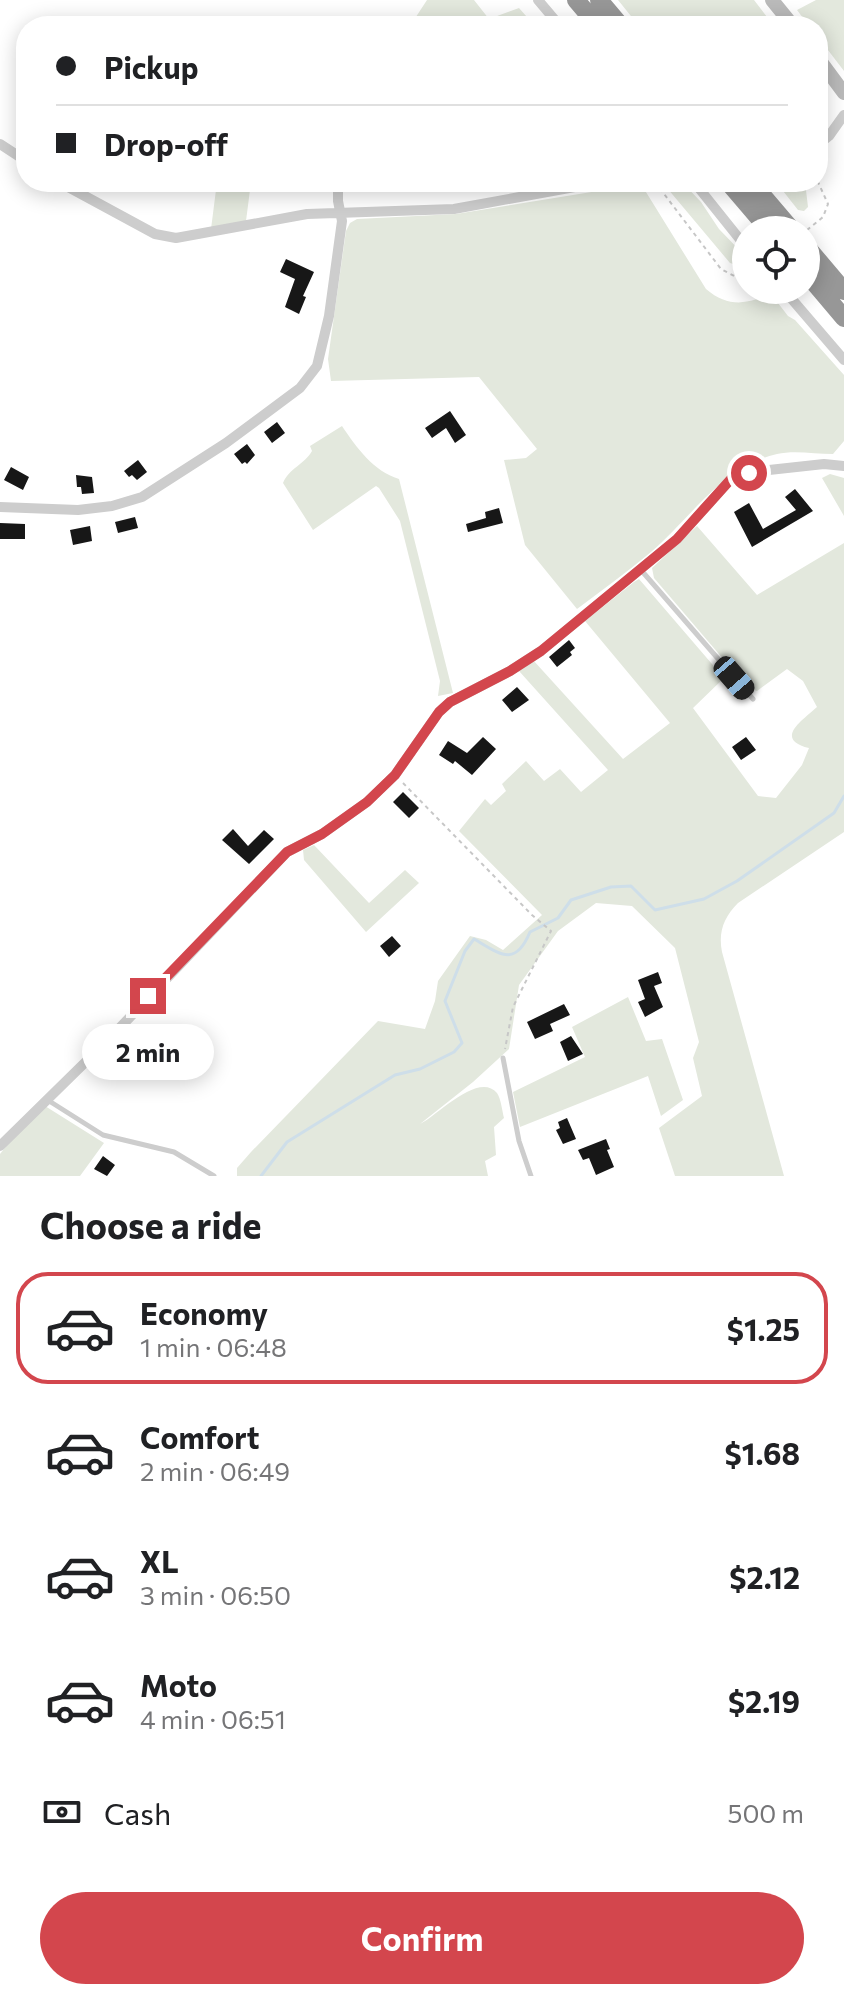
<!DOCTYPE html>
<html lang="en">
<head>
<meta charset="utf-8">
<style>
	:root { --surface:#fff; --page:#f2f2f2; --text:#202124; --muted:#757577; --line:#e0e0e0; --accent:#d3464d }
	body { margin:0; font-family:Commissioner,sans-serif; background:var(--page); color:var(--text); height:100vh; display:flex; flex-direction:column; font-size:30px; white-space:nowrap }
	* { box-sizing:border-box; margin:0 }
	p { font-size:26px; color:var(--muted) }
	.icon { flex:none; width:44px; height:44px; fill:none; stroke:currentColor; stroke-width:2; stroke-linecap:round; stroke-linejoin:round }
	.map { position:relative; height:1176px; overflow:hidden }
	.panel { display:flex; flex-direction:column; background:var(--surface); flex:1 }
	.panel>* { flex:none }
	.top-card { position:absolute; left:16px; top:16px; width:812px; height:176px; border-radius:32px; box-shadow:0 4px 20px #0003; display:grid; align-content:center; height:176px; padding:0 40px; background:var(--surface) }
	.fabs { position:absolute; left:732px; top:216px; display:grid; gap:16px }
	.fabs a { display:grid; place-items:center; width:88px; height:88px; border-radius:50%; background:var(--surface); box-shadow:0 4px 20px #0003; font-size:40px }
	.end { position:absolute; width:36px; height:36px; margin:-18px; border:10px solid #d3464d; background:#fff; box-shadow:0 0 0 4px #fff }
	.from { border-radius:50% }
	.bubble { position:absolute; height:56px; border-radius:28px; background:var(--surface); box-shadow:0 4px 20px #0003; font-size:26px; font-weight:700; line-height:56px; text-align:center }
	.car { position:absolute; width:24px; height:48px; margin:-24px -12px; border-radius:10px; box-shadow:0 0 6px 2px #0007; background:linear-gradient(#222 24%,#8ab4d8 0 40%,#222 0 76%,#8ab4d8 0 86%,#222 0) }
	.top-card b { display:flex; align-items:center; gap:28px; height:76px; font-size:30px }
	.top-card b+b { border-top:2px solid var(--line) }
	.top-card i { width:20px; height:20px; background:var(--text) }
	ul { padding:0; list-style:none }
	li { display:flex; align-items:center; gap:24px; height:112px; margin:0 16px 12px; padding:0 24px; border:4px solid transparent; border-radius:32px }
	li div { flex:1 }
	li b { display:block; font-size:30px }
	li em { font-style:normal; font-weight:700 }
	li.on { border-color:var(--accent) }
	li>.icon { width:72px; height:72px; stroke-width:1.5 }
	h2 { padding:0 40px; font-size:36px; line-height:96px }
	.pay { display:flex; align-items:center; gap:20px; height:88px; padding:0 40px; font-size:30px }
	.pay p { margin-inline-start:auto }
	.cta { display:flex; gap:16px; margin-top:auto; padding:16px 40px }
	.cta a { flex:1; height:92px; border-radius:48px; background:var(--accent); color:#fff; font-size:32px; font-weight:700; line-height:92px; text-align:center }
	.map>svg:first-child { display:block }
</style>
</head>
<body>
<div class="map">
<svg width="844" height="1176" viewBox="0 0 844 1176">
	<rect width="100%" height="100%" fill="#fff"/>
	<!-- green -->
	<path fill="#e3e8dd" d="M 427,0 L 474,0 L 489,19 L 519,8 L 535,26 L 410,26 Z
		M 618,0 L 754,0 L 774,26 L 639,26 Z
		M 816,0 L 844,0 L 844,71 L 818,37 L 818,26 L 809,26 L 797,10 Z
		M 217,182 L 251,182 L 246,221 L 211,229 Z
		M 662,182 L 682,182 L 701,202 L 719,229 L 746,257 L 746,268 L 730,263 Z
		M 776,182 L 805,182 L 808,207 L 804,211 L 798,210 Z
		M 641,184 L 706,289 C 728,308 748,304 771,294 L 788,316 L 795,320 L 844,375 L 844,441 L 833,454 C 815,454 794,450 777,454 C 722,466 691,518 651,552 C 627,572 602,590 577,609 L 525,545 L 504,460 L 526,458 L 537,449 L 479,377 L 331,381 L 328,359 L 346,231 L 350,223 L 357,219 L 456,214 Z
		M 342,426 C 357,448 373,471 399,479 L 453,693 L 438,696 L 440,681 L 400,521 L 379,488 L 376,486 L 313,530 L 283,483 C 289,468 304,465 312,451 L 310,446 Z
		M 830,474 L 844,478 L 844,516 L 822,478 Z
		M 697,526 L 757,595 L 844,543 L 844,832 L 738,903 C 724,917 718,932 722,952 L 784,1176 L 675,1176 L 659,1128 L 702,1096 L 693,1058 L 699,1042 L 675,948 L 632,906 L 596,903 L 558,931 L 519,985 L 509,1049 L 473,1082 L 420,1124 C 436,1117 478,1071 497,1093 C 501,1099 502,1110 504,1118 L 494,1127 L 496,1155 L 485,1161 L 488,1176 L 237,1176 L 237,1168 L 251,1152 L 378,1021 L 425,1029 L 435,1001 L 438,981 L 470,936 L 486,940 L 503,950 L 542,915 L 459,831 L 485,799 L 491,805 L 506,791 L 502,784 L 526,761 L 544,781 L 560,769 L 581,792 L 608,770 L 519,671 L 533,660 L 623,759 L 670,723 L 585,621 L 634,582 L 639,579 L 724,678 L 693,708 L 758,796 L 776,798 L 802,765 L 809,748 C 773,739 803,720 817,707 L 803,681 L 787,669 L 757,691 L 748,688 L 654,578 L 652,568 Z
		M 314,845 L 369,903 L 405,870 L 419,883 L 366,932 L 304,860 L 303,850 Z
		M 628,997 L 646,1041 L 662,1039 L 683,1100 L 661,1116 L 648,1076 L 520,1127 L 513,1092 L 585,1057 L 572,1027 Z
		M 45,1106 L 104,1143 L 80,1176 L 0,1176 L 0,1154 L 20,1129 Z"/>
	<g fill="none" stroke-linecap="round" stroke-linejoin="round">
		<!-- stream -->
		<path stroke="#cedee9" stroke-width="3" d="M 261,1176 L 287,1142 L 395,1075 L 420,1069 L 454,1052 L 462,1043 L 445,1001 L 465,951 L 474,939 C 500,954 515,968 530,932 L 558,918 L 571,900 L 611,887 L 631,886 L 655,910 L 704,899 L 737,881 L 834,813 L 844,796"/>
	</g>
	<!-- building -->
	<path fill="#171717" d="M 286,259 L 314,272 L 303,296 L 306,297 L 299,314 L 285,307 L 295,279 L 280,272 Z
		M 450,411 L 466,435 L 455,443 L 446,428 L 432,438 L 425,428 Z
		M 277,422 L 285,433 L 272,443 L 264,432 Z
		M 247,444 L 255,455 L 247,464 L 245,462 L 242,464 L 234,454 Z
		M 138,460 L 147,472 L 137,480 L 132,475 L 129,477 L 124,471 Z
		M 11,467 L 29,477 L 23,490 L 4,480 Z
		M 76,475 L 92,477 L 94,493 L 82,494 L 81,487 L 77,487 Z
		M 795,489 L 813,511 L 752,547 L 734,512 L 749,503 L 763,529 L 796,510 L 785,497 Z
		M 499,508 L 503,523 L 468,532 L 466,524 L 486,518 L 485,512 Z
		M 135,517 L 138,528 L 118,533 L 115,522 Z
		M 0,523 L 25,524 L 25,539 L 0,539 Z
		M 90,526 L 92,541 L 73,545 L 70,530 Z
		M 569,640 L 575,648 L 570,652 L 572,655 L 557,667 L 549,657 Z
		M 517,687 L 529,700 L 512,712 L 502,700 Z
		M 483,737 L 496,749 L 472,775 L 455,761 L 453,764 L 439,755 L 448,741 L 467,753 Z
		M 746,737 L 756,750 L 741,760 L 732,747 Z
		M 403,792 L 419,808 L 409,818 L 393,802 Z
		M 233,829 L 248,846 L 264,830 L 274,839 L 249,864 L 222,840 Z
		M 392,936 L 401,946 L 389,957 L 380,946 Z
		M 658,972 L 662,983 L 654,986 L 663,1007 L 645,1017 L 638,1002 L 645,999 L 638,980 Z
		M 564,1004 L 570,1015 L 550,1024 L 553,1031 L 535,1039 L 527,1022 Z
		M 571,1036 L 583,1054 L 568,1061 L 560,1042 Z
		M 567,1118 L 576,1139 L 563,1144 L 556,1130 L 560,1128 L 558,1122 Z
		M 606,1139 L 610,1149 L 607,1150 L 614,1167 L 596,1175 L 589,1158 L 583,1160 L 578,1150 Z
		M 103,1156 L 115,1165 L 107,1176 L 94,1169 Z"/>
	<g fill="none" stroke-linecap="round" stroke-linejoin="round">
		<!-- path -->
		<path stroke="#c7c7c7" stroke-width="2" stroke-dasharray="4 4" stroke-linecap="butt" d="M 655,182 L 721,269 L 736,277 L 746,275
			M 807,230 L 823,217 L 828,204 L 818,182
			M 403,783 L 532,915 L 551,931 L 513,1007 L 505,1049"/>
		<!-- lane -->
		<path stroke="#cdcdcd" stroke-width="5" d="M 641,570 L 753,699
			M 503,1058 L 519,1141 L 531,1176
			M 46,1099 L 103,1135 L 174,1152 L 214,1176"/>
		<!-- street -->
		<path stroke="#cdcdcd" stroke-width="10" d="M 538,0 L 560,26
			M 0,144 L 26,161
			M 818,145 L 829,136 L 844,115
			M 59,182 L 155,234 L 176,238 L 307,214 L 454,209 L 602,182
			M 694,182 L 746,247
			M 784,290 L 844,360
			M 0,507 L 78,510 L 112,506 L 142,497 L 226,443 L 300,388 L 317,366 L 329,316 L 342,221 L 338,201 L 338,182
			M 0,1146 L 112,1036 L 287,852 L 322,834 L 367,802 L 395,775 L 439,712 L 450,702 L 510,671 L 541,651 L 677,539 L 731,479 L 769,470 L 824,464 L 844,466"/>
		<!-- secondary -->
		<path stroke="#bababa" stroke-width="14" d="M 772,0 L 793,26
			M 818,58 L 844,93"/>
		<!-- highway -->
		<path stroke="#979797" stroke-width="18" d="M 576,0 L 598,26
			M 599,0 L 621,26
			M 728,182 L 769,230
			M 751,182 L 792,230
			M 806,246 L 844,291
			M 806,273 L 844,318"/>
	</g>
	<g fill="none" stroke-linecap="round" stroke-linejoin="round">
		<!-- route -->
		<path stroke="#d3464d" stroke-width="10" d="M 148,996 L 287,852 L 322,834 L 367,802 L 395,775 L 439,712 L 450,702 L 510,671 L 541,651 L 677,539 L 731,479 L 749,473"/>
	</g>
</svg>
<div class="fabs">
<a><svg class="icon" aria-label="locate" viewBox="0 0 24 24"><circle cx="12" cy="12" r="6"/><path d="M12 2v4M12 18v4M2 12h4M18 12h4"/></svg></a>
</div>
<i class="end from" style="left:749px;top:473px"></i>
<i class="end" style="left:148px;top:996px"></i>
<div class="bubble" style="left:82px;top:1024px;width:132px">2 min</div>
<i class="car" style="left:734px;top:678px;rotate:139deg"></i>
<div class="top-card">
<b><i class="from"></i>Pickup</b>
<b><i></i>Drop-off</b>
</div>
</div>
<section class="panel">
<h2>Choose a ride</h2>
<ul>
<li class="on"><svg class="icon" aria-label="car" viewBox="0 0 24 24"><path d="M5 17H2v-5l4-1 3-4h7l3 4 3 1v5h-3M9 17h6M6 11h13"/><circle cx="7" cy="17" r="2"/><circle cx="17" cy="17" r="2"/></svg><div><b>Economy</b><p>1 min · 06:48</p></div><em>$1.25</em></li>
<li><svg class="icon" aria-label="car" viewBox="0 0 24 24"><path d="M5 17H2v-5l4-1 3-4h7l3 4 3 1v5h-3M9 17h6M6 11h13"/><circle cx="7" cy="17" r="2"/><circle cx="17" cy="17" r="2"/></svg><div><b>Comfort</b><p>2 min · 06:49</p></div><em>$1.68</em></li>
<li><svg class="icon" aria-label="car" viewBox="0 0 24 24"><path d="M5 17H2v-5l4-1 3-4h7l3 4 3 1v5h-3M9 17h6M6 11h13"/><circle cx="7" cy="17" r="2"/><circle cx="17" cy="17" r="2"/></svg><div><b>XL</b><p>3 min · 06:50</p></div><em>$2.12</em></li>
<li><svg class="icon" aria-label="car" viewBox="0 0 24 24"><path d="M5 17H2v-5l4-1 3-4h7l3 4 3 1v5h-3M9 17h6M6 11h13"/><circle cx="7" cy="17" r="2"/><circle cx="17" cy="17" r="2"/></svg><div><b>Moto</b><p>4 min · 06:51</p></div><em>$2.19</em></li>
</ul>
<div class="pay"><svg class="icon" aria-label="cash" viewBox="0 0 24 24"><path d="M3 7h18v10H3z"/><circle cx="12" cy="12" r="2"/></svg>Cash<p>500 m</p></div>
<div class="cta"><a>Confirm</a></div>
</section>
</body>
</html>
